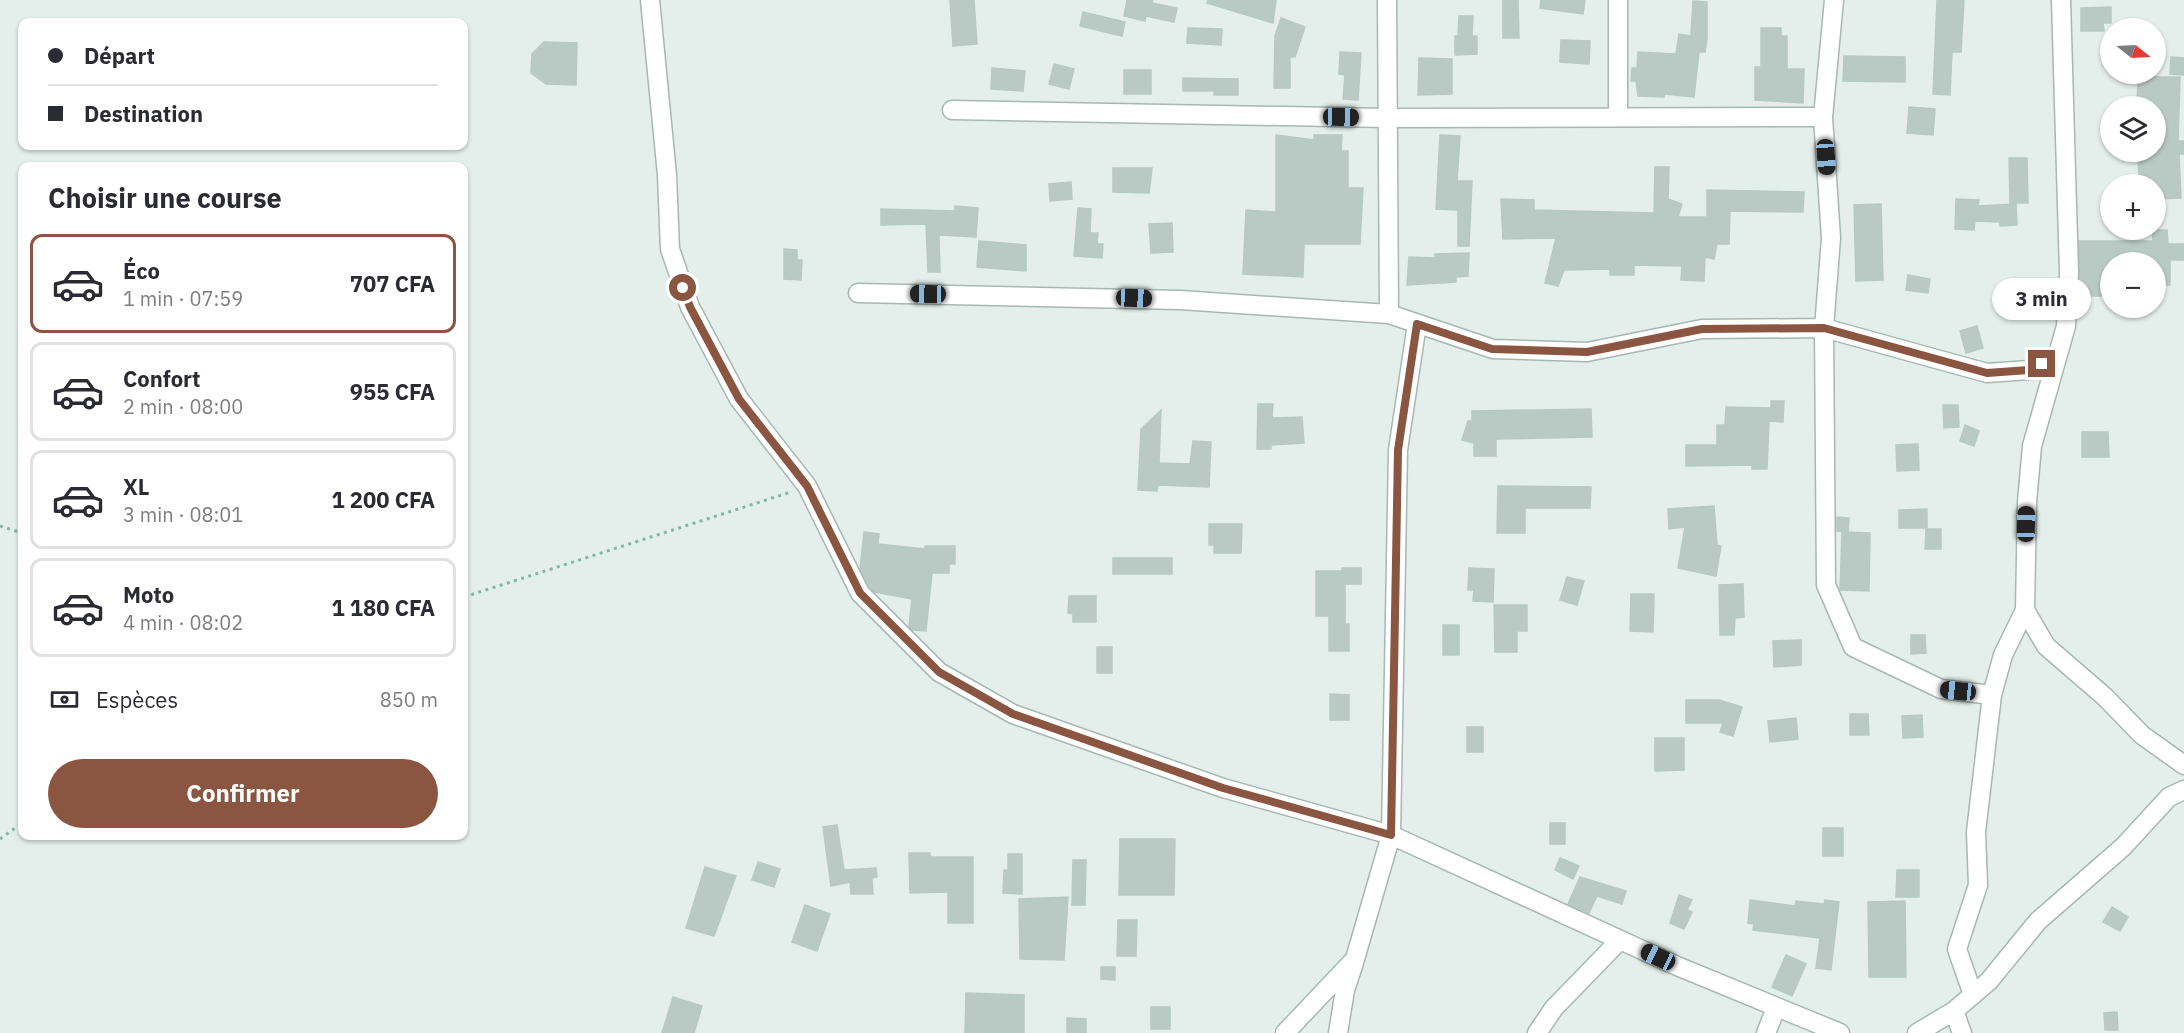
<!DOCTYPE html>
<html lang="fr">
<head>
<meta charset="utf-8">
<style>
	:root { --surface:#fff; --page:#f7f7f7; --text:#2b2b33; --muted:#7c7c81; --line:#e1e1e2; --accent:#8a5641 }
	body { margin:0; font-family:"IBM Plex Sans",sans-serif; background:var(--page); color:var(--text); height:100vh; display:flex; flex-direction:column; font-size:22px; white-space:nowrap }
	* { box-sizing:border-box; margin:0 }
	p { font-size:20px; color:var(--muted) }
	.icon { flex:none; width:33px; height:33px; fill:none; stroke:currentColor; stroke-width:2; stroke-linecap:round; stroke-linejoin:round }
	.map { position:relative; flex:1; overflow:hidden }
	.panel { position:absolute; left:18px; top:162px; width:450px; height:678px; display:flex; flex-direction:column; background:var(--surface); border-radius:12px; box-shadow:0 2px 4px #0004 }
	.panel>* { flex:none }
	.hud { position:absolute; left:18px; top:18px; width:450px; height:132px; border-radius:12px; box-shadow:0 2px 4px #0004; display:grid; align-content:center; height:132px; padding:0 30px; background:var(--surface) }
	.needle { width:39px; rotate:108deg }
	.controls { position:absolute; left:2100px; top:18px; display:grid; gap:12px }
	.controls a { display:grid; place-items:center; width:66px; height:66px; border-radius:50%; background:var(--surface); box-shadow:0 2px 4px #0004; font-size:30px }
	.end { position:absolute; width:27px; height:27px; margin:-14px; border:8px solid #8a5641; background:#fff; box-shadow:0 0 0 3px #fff }
	.from { border-radius:50% }
	.bubble { position:absolute; height:42px; border-radius:21px; background:var(--surface); box-shadow:0 2px 4px #0004; font-size:20px; font-weight:700; line-height:42px; text-align:center }
	.car { position:absolute; width:18px; height:36px; margin:-18px -9px; border-radius:8px; box-shadow:0 0 4px 2px #0007; background:linear-gradient(#222 24%,#8ab4d8 0 40%,#222 0 76%,#8ab4d8 0 86%,#222 0) }
	.hud b { display:flex; align-items:center; gap:21px; height:57px; font-size:22px }
	.hud b+b { border-top:2px solid var(--line) }
	.hud i { width:15px; height:15px; background:var(--text) }
	ul { padding:0; list-style:none }
	li { display:flex; align-items:center; gap:18px; height:99px; margin:0 12px 9px; padding:0 18px; border:3px solid var(--line); border-radius:12px }
	li div { flex:1 }
	li b { display:block; font-size:22px }
	li em { font-style:normal; font-weight:700 }
	li.current { border-color:var(--accent) }
	li>.icon { width:54px; height:54px; stroke-width:1.5 }
	h2 { padding:0 30px; font-size:27px; line-height:72px }
	.pay { display:flex; align-items:center; gap:15px; height:66px; padding:0 30px; font-size:22px }
	.pay p { margin-inline-start:auto }
	.primary-button { display:flex; gap:12px; margin-top:auto; padding:12px 30px }
	.primary-button a { flex:1; height:69px; border-radius:36px; background:var(--accent); color:#fff; font-size:24px; font-weight:700; line-height:69px; text-align:center }
	.map>svg:first-child { display:block }
</style>
</head>
<body>
<div class="map">
<svg width="2184" height="1033" viewBox="0 0 2184 1033">
	<rect width="100%" height="100%" fill="#e4efeb"/>
	<!-- building -->
	<path fill="#b9cac4" stroke="#b6cac3" stroke-width="1.5" d="M 950,0 L 974,0 L 977,44 L 953,46 Z
		M 1127,0 L 1153,0 L 1152,3 L 1177,8 L 1174,22 L 1146,16 L 1145,21 L 1124,16 Z
		M 1208,0 L 1276,0 L 1273,23 L 1207,3 Z
		M 1503,0 L 1518,0 L 1519,38 L 1503,38 Z
		M 1541,0 L 1585,0 L 1583,14 L 1540,8 Z
		M 1937,0 L 1964,0 L 1961,52 L 1952,52 L 1950,95 L 1933,94 Z
		M 1693,1 L 1707,2 L 1707,39 L 1705,52 L 1699,52 L 1694,97 L 1664,94 L 1664,97 L 1638,96 L 1636,81 L 1631,81 L 1632,68 L 1637,68 L 1638,52 L 1676,54 L 1679,34 L 1691,36 Z
		M 2111,7 L 2111,23 L 2103,23 L 2104,31 L 2081,31 L 2081,8 Z
		M 1083,12 L 1125,22 L 1122,36 L 1080,26 Z
		M 1459,16 L 1473,16 L 1472,36 L 1477,36 L 1477,54 L 1455,55 L 1455,36 L 1458,36 Z
		M 1281,18 L 1305,27 L 1295,57 L 1290,57 L 1290,88 L 1274,88 L 1275,36 Z
		M 1188,28 L 1222,29 L 1221,45 L 1187,43 Z
		M 1761,28 L 1781,28 L 1781,36 L 1787,36 L 1787,69 L 1804,69 L 1803,103 L 1755,100 L 1755,67 L 1761,67 Z
		M 1561,40 L 1590,41 L 1589,64 L 1560,62 Z
		M 544,42 L 577,43 L 576,85 L 546,84 L 531,73 L 532,54 Z
		M 1340,52 L 1361,53 L 1358,100 L 1343,99 L 1345,75 L 1339,74 Z
		M 1844,56 L 1905,57 L 1905,82 L 1843,81 Z
		M 2171,57 L 2184,58 L 2184,75 L 2170,74 Z
		M 1419,58 L 1452,59 L 1452,94 L 1418,95 Z
		M 1054,64 L 1074,69 L 1069,89 L 1049,84 Z
		M 992,68 L 1025,71 L 1023,91 L 991,89 Z
		M 1124,70 L 1151,70 L 1151,94 L 1124,94 Z
		M 2138,77 L 2180,77 L 2178,141 L 2184,141 L 2184,154 L 2179,154 L 2181,198 L 2156,199 L 2156,184 L 2139,184 L 2138,152 L 2156,152 L 2156,106 L 2137,106 Z
		M 1183,78 L 1238,79 L 1238,95 L 1214,95 L 1214,91 L 1183,91 Z
		M 1909,107 L 1935,109 L 1933,135 L 1907,133 Z
		M 1276,135 L 1314,140 L 1314,135 L 1342,135 L 1341,151 L 1348,151 L 1348,188 L 1363,188 L 1360,244 L 1304,244 L 1303,277 L 1243,274 L 1246,210 L 1276,212 Z
		M 1440,135 L 1460,136 L 1457,181 L 1472,181 L 1469,246 L 1458,246 L 1458,210 L 1436,209 Z
		M 2009,158 L 2027,158 L 2028,203 L 2010,203 Z
		M 1655,167 L 1669,167 L 1668,199 L 1682,204 L 1678,217 L 1707,217 L 1707,190 L 1804,192 L 1803,212 L 1730,211 L 1729,244 L 1717,244 L 1714,259 L 1705,257 L 1704,281 L 1681,280 L 1682,266 L 1634,265 L 1634,275 L 1610,275 L 1610,269 L 1564,270 L 1558,286 L 1545,283 L 1556,238 L 1503,239 L 1501,199 L 1534,200 L 1534,210 L 1654,213 Z
		M 1113,168 L 1152,168 L 1149,193 L 1113,192 Z
		M 1071,182 L 1072,199 L 1050,201 L 1049,184 Z
		M 1956,199 L 1979,200 L 1978,206 L 2016,204 L 2017,225 L 2000,226 L 2000,222 L 1975,221 L 1974,230 L 1955,229 Z
		M 1881,204 L 1883,280 L 1856,281 L 1854,205 Z
		M 955,206 L 978,208 L 976,237 L 939,235 L 940,272 L 928,272 L 926,224 L 881,225 L 881,209 L 955,211 Z
		M 1078,208 L 1091,209 L 1090,233 L 1098,233 L 1097,244 L 1103,244 L 1102,258 L 1074,256 Z
		M 1172,223 L 1173,252 L 1151,253 L 1149,224 Z
		M 2152,230 L 2167,230 L 2168,244 L 2184,244 L 2184,260 L 2170,260 L 2170,285 L 2156,285 L 2156,262 L 2110,262 L 2110,296 L 2079,296 L 2079,241 L 2153,241 Z
		M 979,241 L 1026,245 L 1026,271 L 977,267 Z
		M 784,249 L 797,250 L 797,260 L 802,260 L 801,280 L 784,279 Z
		M 1469,253 L 1468,276 L 1456,277 L 1456,282 L 1407,285 L 1409,257 L 1435,258 L 1435,254 Z
		M 1908,275 L 1930,279 L 1928,293 L 1906,290 Z
		M 1977,326 L 1983,348 L 1966,353 L 1960,331 Z
		M 1771,401 L 1784,401 L 1783,422 L 1769,421 L 1767,469 L 1752,469 L 1752,465 L 1686,466 L 1686,445 L 1717,445 L 1717,425 L 1725,425 L 1726,407 L 1771,408 Z
		M 1258,404 L 1273,404 L 1272,418 L 1302,417 L 1304,443 L 1271,445 L 1271,449 L 1257,449 Z
		M 1943,405 L 1958,405 L 1959,427 L 1944,428 Z
		M 1591,409 L 1592,437 L 1496,439 L 1496,456 L 1474,456 L 1474,443 L 1462,440 L 1468,421 L 1472,421 L 1472,411 Z
		M 1161,410 L 1159,463 L 1190,464 L 1193,441 L 1211,442 L 1209,487 L 1158,485 L 1157,491 L 1138,490 L 1141,429 Z
		M 1965,425 L 1979,431 L 1974,446 L 1960,441 Z
		M 2082,432 L 2108,432 L 2109,457 L 2082,457 Z
		M 1918,444 L 1919,470 L 1897,471 L 1896,445 Z
		M 1498,486 L 1591,487 L 1590,508 L 1525,508 L 1525,533 L 1497,533 Z
		M 1714,506 L 1717,545 L 1721,546 L 1716,576 L 1678,568 L 1685,527 L 1669,529 L 1668,509 Z
		M 1927,509 L 1927,528 L 1899,528 L 1899,510 Z
		M 1837,517 L 1849,518 L 1848,532 L 1837,531 Z
		M 1209,524 L 1242,524 L 1241,553 L 1214,553 L 1214,545 L 1209,545 Z
		M 1926,529 L 1941,529 L 1941,549 L 1925,549 Z
		M 864,532 L 879,534 L 878,544 L 925,549 L 925,546 L 955,546 L 955,564 L 949,564 L 949,573 L 932,573 L 926,631 L 912,630 L 909,626 L 912,599 L 875,592 L 869,586 L 860,569 Z
		M 1842,532 L 1870,533 L 1869,591 L 1840,590 Z
		M 1113,558 L 1172,558 L 1172,574 L 1113,574 Z
		M 1342,568 L 1361,568 L 1361,584 L 1345,584 L 1345,624 L 1349,624 L 1349,651 L 1329,651 L 1329,616 L 1316,616 L 1316,571 L 1342,571 Z
		M 1469,568 L 1494,569 L 1493,602 L 1473,601 L 1474,590 L 1468,590 Z
		M 1567,577 L 1584,581 L 1577,605 L 1560,600 Z
		M 1743,584 L 1744,617 L 1735,618 L 1734,635 L 1720,635 L 1719,585 Z
		M 1631,594 L 1654,594 L 1653,632 L 1630,631 Z
		M 1069,596 L 1096,596 L 1096,622 L 1073,622 L 1073,614 L 1068,613 Z
		M 1494,605 L 1527,605 L 1527,631 L 1517,631 L 1517,652 L 1495,652 Z
		M 1443,625 L 1459,625 L 1459,655 L 1443,655 Z
		M 1911,635 L 1925,635 L 1926,653 L 1911,654 Z
		M 1801,640 L 1801,665 L 1774,667 L 1773,641 Z
		M 1097,647 L 1112,647 L 1112,673 L 1097,673 Z
		M 1330,694 L 1349,695 L 1349,720 L 1330,720 Z
		M 1686,700 L 1719,700 L 1742,707 L 1733,736 L 1720,732 L 1723,723 L 1686,723 Z
		M 1850,714 L 1868,714 L 1869,735 L 1850,735 Z
		M 1922,715 L 1923,737 L 1903,738 L 1902,716 Z
		M 1796,718 L 1798,739 L 1770,742 L 1768,721 Z
		M 1467,727 L 1483,727 L 1483,752 L 1467,752 Z
		M 1655,738 L 1684,738 L 1684,770 L 1655,771 Z
		M 1550,823 L 1565,823 L 1565,844 L 1550,844 Z
		M 837,825 L 844,870 L 876,868 L 877,877 L 872,878 L 873,894 L 851,894 L 850,882 L 831,886 L 823,827 Z
		M 1823,828 L 1843,828 L 1843,856 L 1823,856 Z
		M 1120,839 L 1175,839 L 1174,895 L 1119,895 Z
		M 909,853 L 930,853 L 930,857 L 973,857 L 973,923 L 948,923 L 948,892 L 910,893 Z
		M 1008,854 L 1022,854 L 1022,894 L 1003,893 L 1004,870 L 1008,870 Z
		M 1560,858 L 1579,866 L 1573,879 L 1555,870 Z
		M 1073,860 L 1086,860 L 1085,905 L 1072,905 Z
		M 758,862 L 780,869 L 774,887 L 752,880 Z
		M 705,867 L 736,876 L 714,936 L 686,928 Z
		M 1897,870 L 1919,870 L 1919,897 L 1896,897 Z
		M 1580,877 L 1626,891 L 1622,904 L 1597,896 L 1589,913 L 1568,904 Z
		M 1679,895 L 1692,900 L 1687,910 L 1692,912 L 1684,929 L 1670,923 Z
		M 1068,897 L 1064,960 L 1020,959 L 1019,899 Z
		M 1750,900 L 1795,906 L 1796,901 L 1824,904 L 1825,900 L 1839,902 L 1831,970 L 1816,968 L 1820,938 L 1753,930 L 1754,924 L 1748,923 Z
		M 1905,901 L 1906,977 L 1869,977 L 1868,902 Z
		M 805,905 L 830,914 L 817,951 L 792,942 Z
		M 2112,907 L 2128,917 L 2120,931 L 2103,922 Z
		M 1118,920 L 1137,920 L 1136,956 L 1117,956 Z
		M 1786,955 L 1806,964 L 1792,996 L 1772,987 Z
		M 1101,967 L 1115,967 L 1115,980 L 1101,979 Z
		M 966,993 L 1024,995 L 1024,1033 L 965,1033 Z
		M 673,997 L 702,1006 L 694,1033 L 662,1033 Z
		M 1151,1007 L 1170,1007 L 1170,1029 L 1151,1029 Z
		M 2117,1012 L 2118,1030 L 2105,1030 L 2104,1013 Z
		M 1067,1018 L 1086,1019 L 1086,1033 L 1067,1033 Z"/>
	<g fill="none" stroke-linecap="round" stroke-linejoin="round">
		<defs>
			<path id="minor" d="M 650,0 L 667,175 L 670,249 L 690,307 L 739,399 L 807,486 L 860,593 L 939,672 L 1013,714 L 1223,788 L 1391,835 L 1677,966 L 1840,1033
				M 1387,0 L 1389,314
				M 1618,0 L 1618,115
				M 1834,0 L 1823,117 L 1831,238 L 1824,328 L 1826,585 L 1853,647 L 1941,689 L 1992,695
				M 952,110 L 1386,118 L 1823,117
				M 858,293 L 1180,300 L 1389,314 L 1493,349 L 1587,352 L 1702,329 L 1824,328 L 1987,373 L 2029,370 L 2056,358
				M 2025,610 L 2046,646 L 2105,697 L 2142,735 L 2184,765
				M 1973,995 L 1957,949 L 1978,885 L 1976,832 L 1992,695 L 2003,655 L 2025,610 L 2027,502 L 2032,446 L 2066,326 L 2069,273 L 2061,0
				M 1954,1011 L 1962,1033
				M 1285,1033 L 1355,959 L 1391,835 L 1398,450 L 1417,324
				M 1338,1033 L 1345,990 L 1354,963
				M 1537,1033 L 1554,1008 L 1620,940
				M 1766,1033 L 1776,1008
				M 1917,1033 L 1954,1011 L 1989,981 L 2038,921 L 2123,847 L 2169,797 L 2184,790"/>
		</defs>
		<!-- minor casing -->
		<use href="#minor" stroke="#a6b8b3" stroke-width="21"/>
		<!-- path -->
		<path stroke="#81b6a9" stroke-width="3" stroke-dasharray="3 4.5" stroke-linecap="butt" d="M 0,526 L 22,533
			M 464,597 L 791,492
			M 0,839 L 22,823"/>
		<!-- minor -->
		<use href="#minor" stroke="#fff" stroke-width="18"/>
	</g>
	<g fill="none" stroke-linecap="round" stroke-linejoin="round">
		<!-- route -->
		<path stroke="#8a5641" stroke-width="8" d="M 683,288 L 690,307 L 739,399 L 807,486 L 860,593 L 939,672 L 1013,714 L 1223,788 L 1391,835 L 1398,450 L 1417,324 L 1492,349 L 1587,352 L 1702,329 L 1824,328 L 1987,373 L 2029,370 L 2042,364"/>
	</g>
</svg>
<div class="controls">
<a><svg class="needle" viewBox="-14 -14 28 28"><path d="M0-13l5 13h-10z" fill="#e53935"/><path d="M0 13l5-13h-10z" fill="#7c7c81"/></svg></a>
<a><svg class="icon" aria-label="layers" viewBox="0 0 24 24"><path d="M12 4l9 5-9 5-9-5zM3 14l9 5 9-5"/></svg></a>
<a>+</a>
<a>−</a>
</div>
<i class="end from" style="left:683px;top:288px"></i>
<i class="end" style="left:2042px;top:364px"></i>
<div class="bubble" style="left:1992px;top:278px;width:99px">3 min</div>
<i class="car" style="left:1341px;top:117px;rotate:91deg"></i>
<i class="car" style="left:1826px;top:157px;rotate:176deg"></i>
<i class="car" style="left:928px;top:294px;rotate:271deg"></i>
<i class="car" style="left:1134px;top:298px;rotate:92deg"></i>
<i class="car" style="left:2026px;top:524px;rotate:1deg"></i>
<i class="car" style="left:1958px;top:691px;rotate:276deg"></i>
<i class="car" style="left:1658px;top:957px;rotate:295deg"></i>
<div class="hud">
<b><i class="from"></i>Départ</b>
<b><i></i>Destination</b>
</div>
<section class="panel">
<h2>Choisir une course</h2>
<ul>
<li class="current"><svg class="icon" aria-label="car" viewBox="0 0 24 24"><path d="M5 17H2v-5l4-1 3-4h7l3 4 3 1v5h-3M9 17h6M6 11h13"/><circle cx="7" cy="17" r="2"/><circle cx="17" cy="17" r="2"/></svg><div><b>Éco</b><p>1 min · 07:59</p></div><em>707 CFA</em></li>
<li><svg class="icon" aria-label="car" viewBox="0 0 24 24"><path d="M5 17H2v-5l4-1 3-4h7l3 4 3 1v5h-3M9 17h6M6 11h13"/><circle cx="7" cy="17" r="2"/><circle cx="17" cy="17" r="2"/></svg><div><b>Confort</b><p>2 min · 08:00</p></div><em>955 CFA</em></li>
<li><svg class="icon" aria-label="car" viewBox="0 0 24 24"><path d="M5 17H2v-5l4-1 3-4h7l3 4 3 1v5h-3M9 17h6M6 11h13"/><circle cx="7" cy="17" r="2"/><circle cx="17" cy="17" r="2"/></svg><div><b>XL</b><p>3 min · 08:01</p></div><em>1 200 CFA</em></li>
<li><svg class="icon" aria-label="car" viewBox="0 0 24 24"><path d="M5 17H2v-5l4-1 3-4h7l3 4 3 1v5h-3M9 17h6M6 11h13"/><circle cx="7" cy="17" r="2"/><circle cx="17" cy="17" r="2"/></svg><div><b>Moto</b><p>4 min · 08:02</p></div><em>1 180 CFA</em></li>
</ul>
<div class="pay"><svg class="icon" aria-label="cash" viewBox="0 0 24 24"><path d="M3 7h18v10H3z"/><circle cx="12" cy="12" r="2"/></svg>Espèces<p>850 m</p></div>
<div class="primary-button"><a>Confirmer</a></div>
</section>
</div>
</body>
</html>
